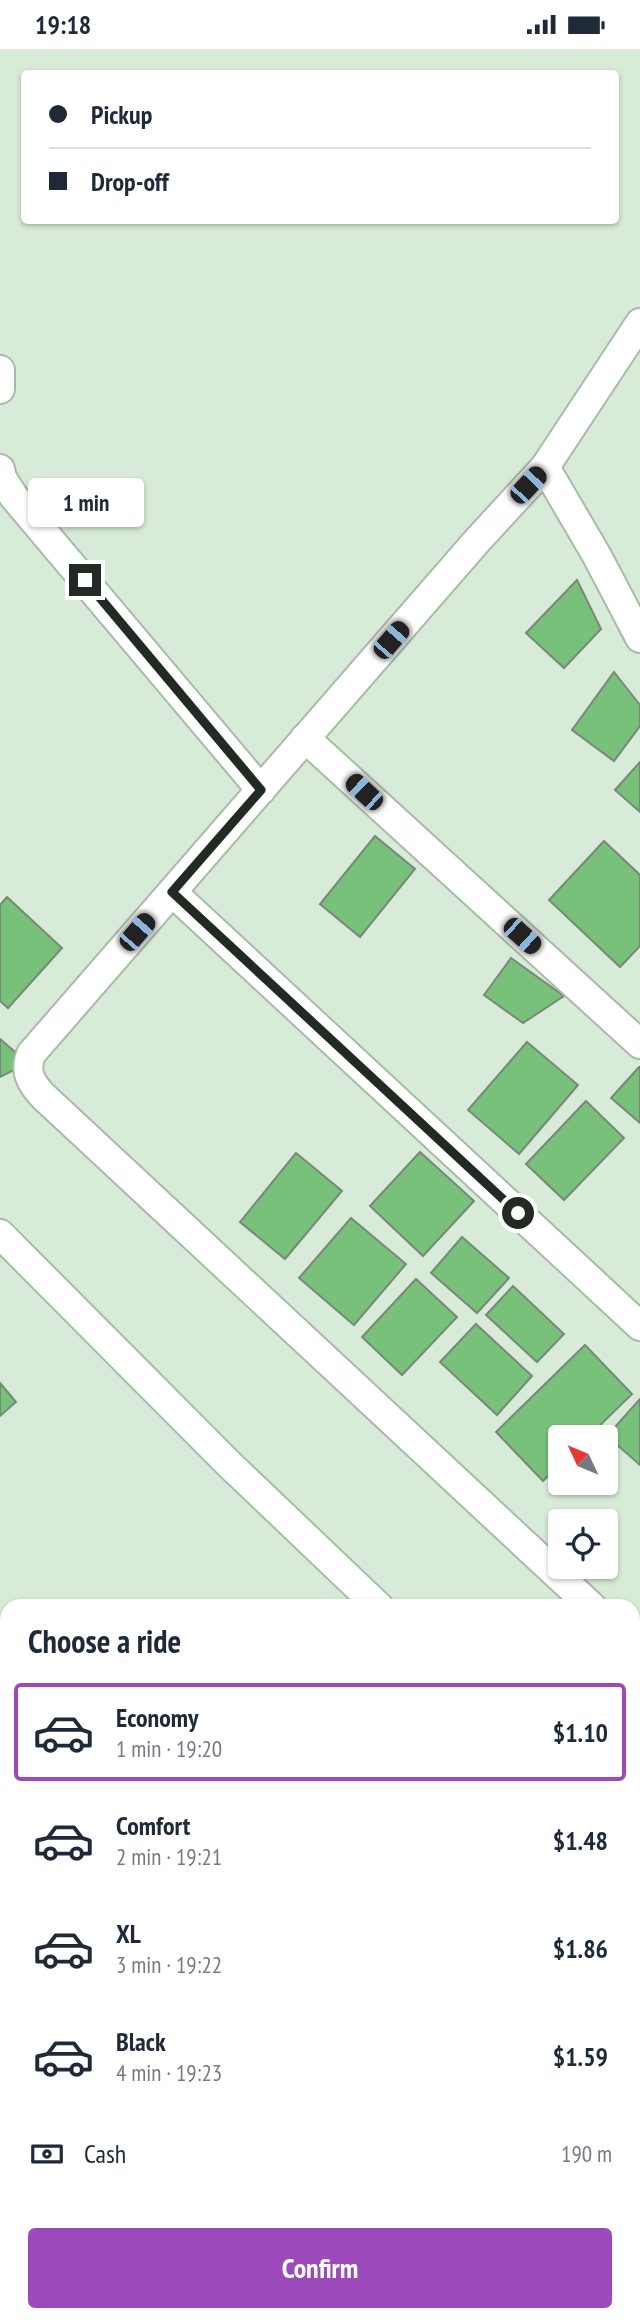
<!DOCTYPE html>
<html lang="en">
<head>
<meta charset="utf-8">
<style>
	:root { --surface:#fff; --page:#f2f2f3; --text:#1f2937; --muted:#747a83; --line:#e0e1e3; --accent:#9c4aba }
	body { margin:0; font-family:"PT Sans Narrow",sans-serif; background:var(--page); color:var(--text); height:100vh; display:flex; flex-direction:column; font-size:26px; white-space:nowrap }
	* { box-sizing:border-box; margin:0 }
	p { font-size:23px; color:var(--muted) }
	.icon { flex:none; width:38px; height:38px; fill:none; stroke:currentColor; stroke-width:2; stroke-linecap:round; stroke-linejoin:round }
	.map { position:relative; flex:1; overflow:hidden }
	.side { position:absolute; left:0px; top:1550px; width:640px; height:723px; display:flex; flex-direction:column; background:var(--surface); border-radius:21px 21px 0 0; box-shadow:0 2px 5px #0004 }
	.side>* { flex:none }
	.top-card { position:absolute; left:21px; top:21px; width:598px; height:154px; border-radius:7px; box-shadow:0 2px 5px #0004; display:grid; align-content:center; height:154px; padding:0 28px; background:var(--surface) }
	.needle { width:46px; rotate:314deg }
	.buttons { position:absolute; left:548px; top:1376px; display:grid; gap:14px }
	.buttons a { display:grid; place-items:center; width:70px; height:70px; border-radius:7px; background:var(--surface); box-shadow:0 2px 5px #0004; font-size:35px }
	.end { position:absolute; width:32px; height:32px; margin:-16px; border:9px solid #232a23; background:#fff; box-shadow:0 0 0 4px #fff }
	.from { border-radius:50% }
	.bubble { position:absolute; height:49px; border-radius:7px; background:var(--surface); box-shadow:0 2px 5px #0004; font-size:23px; font-weight:800; line-height:49px; text-align:center }
	.car { position:absolute; width:21px; height:42px; margin:-21px -10px; border-radius:9px; box-shadow:0 0 5px 2px #0007; background:linear-gradient(#222 24%,#8ab4d8 0 40%,#222 0 76%,#8ab4d8 0 86%,#222 0) }
	.top-card b { display:flex; align-items:center; gap:24px; height:66px; font-size:26px }
	.top-card b+b { border-top:2px solid var(--line) }
	.top-card i { width:18px; height:18px; background:var(--text) }
	ul { padding:0; list-style:none }
	li { display:flex; align-items:center; gap:21px; height:98px; margin:0 14px 10px; padding:0 14px; border:4px solid transparent; border-radius:7px }
	li div { flex:1 }
	li b { display:block; font-size:26px }
	li em { font-style:normal; font-weight:800 }
	li.current { border-color:var(--accent) }
	li>.icon { width:63px; height:63px; stroke-width:1.5 }
	h2 { padding:0 28px; font-size:32px; line-height:84px }
	.pay { display:flex; align-items:center; gap:18px; height:77px; padding:0 28px; font-size:26px }
	.pay p { margin-inline-start:auto }
	.primary-button { display:flex; gap:14px; margin-top:auto; padding:14px 28px }
	.primary-button a { flex:1; height:80px; border-radius:7px; background:var(--accent); color:#fff; font-size:28px; font-weight:800; line-height:80px; text-align:center }
	.status { display:flex; justify-content:space-between; align-items:center; height:49px; padding:0 35px; background:var(--surface); direction:ltr }
	.status svg { height:19px; fill:currentColor }
	.map>svg:first-child { display:block }
</style>
</head>
<body>
<div class="status"><b>19:18</b><svg viewBox="0 0 49 12"><path d="M0 12V9h3v3zM5 12V6h3v6zM10 12V3h3v9zM15 12V0h3v12zM26 1h20v11H26zM47 4h2v5h-2z"/></svg></div>
<div class="map">
<svg width="640" height="2273" viewBox="0 0 640 2273">
	<rect width="100%" height="100%" fill="#d8ebd8"/>
	<!-- building -->
	<path fill="#78c17b" stroke="#788878" stroke-width="2" d="M 577,531 L 601,580 L 564,619 L 526,584 Z
		M 614,623 L 640,656 L 640,677 L 614,712 L 572,681 Z
		M 640,713 L 640,763 L 615,741 Z
		M 375,787 L 415,820 L 360,888 L 320,855 Z
		M 604,792 L 640,826 L 640,897 L 620,918 L 549,851 Z
		M 7,848 L 62,899 L 8,959 L 0,952 L 0,856 Z
		M 511,909 L 564,947 L 523,974 L 484,946 Z
		M 0,990 L 28,1014 L 0,1028 Z
		M 527,993 L 578,1036 L 519,1105 L 468,1061 Z
		M 639,1018 L 640,1018 L 640,1074 L 611,1049 Z
		M 586,1052 L 624,1089 L 564,1151 L 526,1115 Z
		M 420,1103 L 474,1152 L 423,1207 L 370,1157 Z
		M 296,1104 L 342,1142 L 285,1210 L 240,1173 Z
		M 351,1169 L 406,1215 L 354,1276 L 299,1229 Z
		M 462,1188 L 509,1229 L 477,1264 L 431,1224 Z
		M 416,1230 L 457,1268 L 402,1326 L 362,1288 Z
		M 513,1237 L 564,1285 L 537,1313 L 486,1266 Z
		M 476,1275 L 532,1327 L 497,1366 L 440,1313 Z
		M 585,1296 L 632,1345 L 588,1388 L 560,1388 L 560,1415 L 543,1432 L 496,1383 Z
		M 0,1334 L 16,1353 L 0,1367 Z
		M 640,1350 L 640,1416 L 607,1387 Z
		M 0,1738 L 7,1744 L 7,1772 L 0,1780 Z
		M 634,1738 L 640,1744 L 640,1799 L 635,1804 Z
		M 2,2064 L 7,2068 L 7,2152 L 0,2147 Z
		M 470,2266 L 555,2266 L 550,2273 L 472,2273 L 468,2269 Z"/>
	<g fill="none" stroke-linecap="round" stroke-linejoin="round">
		<defs>
			<path id="street" d="M 0,321 L 0,340
				M 545,418 L 597,507 L 640,589
				M 0,420 L 2,429 L 14,448 L 261,741
				M 305,689 L 640,995
				M 172,843 L 640,1277
				M 0,1185 L 229,1415 L 379,1558
				M 592,1558 L 43,1047 C 31,1034 24,1023 31,1005 L 476,493 L 545,418 L 640,274
				M 634,1596 L 640,1602
				M 0,1986 L 7,1992
				M 335,2266 L 346,2273"/>
		</defs>
		<!-- street casing -->
		<use href="#street" stroke="#a8baa8" stroke-width="32"/>
		<!-- path -->
		<path stroke="#9fae9f" stroke-width="4.5" stroke-dasharray="5 3.5" stroke-linecap="butt" d="M 173,2273 L 176,2266"/>
		<!-- street -->
		<use href="#street" stroke="#fff" stroke-width="28"/>
	</g>
	<g fill="none" stroke-linecap="round" stroke-linejoin="round">
		<!-- route -->
		<path stroke="#232a23" stroke-width="9" d="M 85,531 L 261,741 L 172,843 L 518,1164"/>
	</g>
</svg>
<div class="buttons">
<a><svg class="needle" viewBox="-14 -14 28 28"><path d="M0-13l5 13h-10z" fill="#e53935"/><path d="M0 13l5-13h-10z" fill="#747a83"/></svg></a>
<a><svg class="icon" aria-label="locate" viewBox="0 0 24 24"><circle cx="12" cy="12" r="6"/><path d="M12 2v4M12 18v4M2 12h4M18 12h4"/></svg></a>
</div>
<i class="end from" style="left:518px;top:1164px"></i>
<i class="end" style="left:85px;top:531px"></i>
<div class="bubble" style="left:28px;top:429px;width:116px">1 min</div>
<i class="car" style="left:528px;top:436px;rotate:43deg"></i>
<i class="car" style="left:391px;top:591px;rotate:41deg"></i>
<i class="car" style="left:364px;top:743px;rotate:313deg"></i>
<i class="car" style="left:137px;top:883px;rotate:41deg"></i>
<i class="car" style="left:522px;top:887px;rotate:132deg"></i>
<div class="top-card">
<b><i class="from"></i>Pickup</b>
<b><i></i>Drop-off</b>
</div>
<section class="side">
<h2>Choose a ride</h2>
<ul>
<li class="current"><svg class="icon" aria-label="car" viewBox="0 0 24 24"><path d="M5 17H2v-5l4-1 3-4h7l3 4 3 1v5h-3M9 17h6M6 11h13"/><circle cx="7" cy="17" r="2"/><circle cx="17" cy="17" r="2"/></svg><div><b>Economy</b><p>1 min · 19:20</p></div><em>$1.10</em></li>
<li><svg class="icon" aria-label="car" viewBox="0 0 24 24"><path d="M5 17H2v-5l4-1 3-4h7l3 4 3 1v5h-3M9 17h6M6 11h13"/><circle cx="7" cy="17" r="2"/><circle cx="17" cy="17" r="2"/></svg><div><b>Comfort</b><p>2 min · 19:21</p></div><em>$1.48</em></li>
<li><svg class="icon" aria-label="car" viewBox="0 0 24 24"><path d="M5 17H2v-5l4-1 3-4h7l3 4 3 1v5h-3M9 17h6M6 11h13"/><circle cx="7" cy="17" r="2"/><circle cx="17" cy="17" r="2"/></svg><div><b>XL</b><p>3 min · 19:22</p></div><em>$1.86</em></li>
<li><svg class="icon" aria-label="car" viewBox="0 0 24 24"><path d="M5 17H2v-5l4-1 3-4h7l3 4 3 1v5h-3M9 17h6M6 11h13"/><circle cx="7" cy="17" r="2"/><circle cx="17" cy="17" r="2"/></svg><div><b>Black</b><p>4 min · 19:23</p></div><em>$1.59</em></li>
</ul>
<div class="pay"><svg class="icon" aria-label="cash" viewBox="0 0 24 24"><path d="M3 7h18v10H3z"/><circle cx="12" cy="12" r="2"/></svg>Cash<p>190 m</p></div>
<div class="primary-button"><a>Confirm</a></div>
</section>
</div>
</body>
</html>
